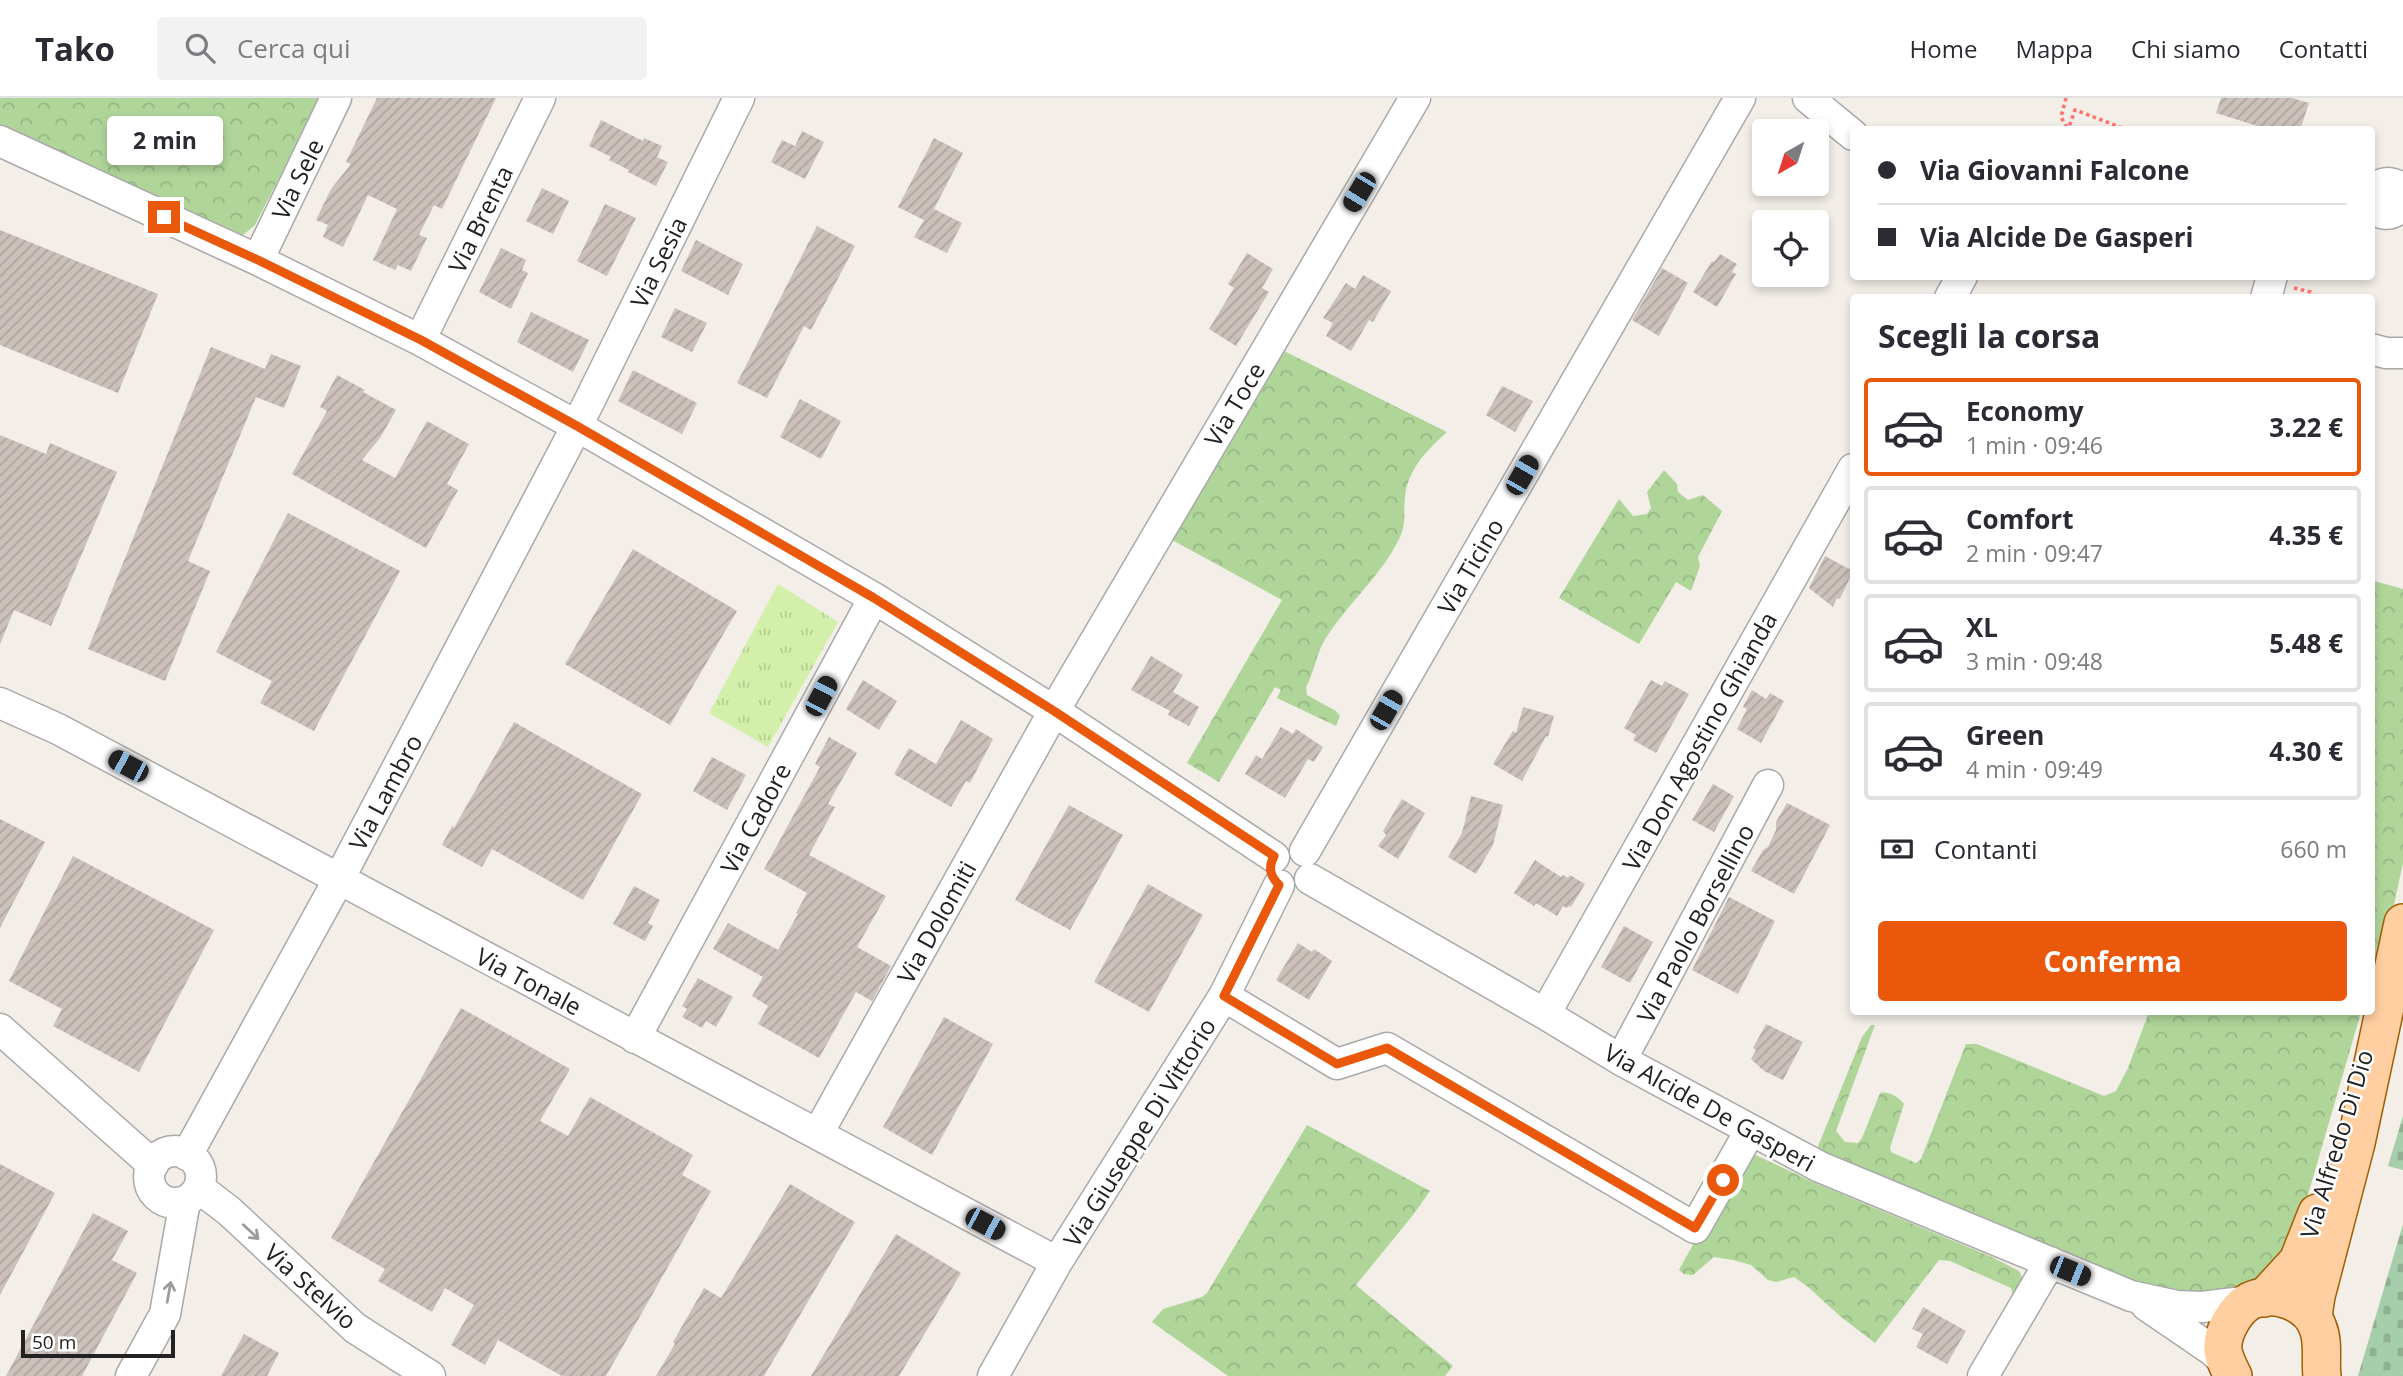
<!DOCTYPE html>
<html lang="it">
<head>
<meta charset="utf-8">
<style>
	:root { --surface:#fff; --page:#f2f2f3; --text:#2b2b33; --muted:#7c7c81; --line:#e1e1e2; --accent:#ea580c }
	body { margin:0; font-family:"Open Sans",sans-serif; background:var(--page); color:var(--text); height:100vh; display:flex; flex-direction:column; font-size:26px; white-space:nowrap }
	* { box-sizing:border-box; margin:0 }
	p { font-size:23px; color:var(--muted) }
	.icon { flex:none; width:38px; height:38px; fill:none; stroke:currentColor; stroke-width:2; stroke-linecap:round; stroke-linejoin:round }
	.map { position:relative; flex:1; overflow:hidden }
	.side { position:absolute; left:1850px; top:196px; width:525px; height:721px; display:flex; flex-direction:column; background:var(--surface); border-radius:7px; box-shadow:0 4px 10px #0003 }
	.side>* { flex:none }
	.banner { position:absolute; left:1850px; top:28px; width:525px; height:154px; border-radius:7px; box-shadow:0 4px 10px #0003; display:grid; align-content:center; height:154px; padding:0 28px; background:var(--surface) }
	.needle { width:46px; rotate:219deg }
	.tools { position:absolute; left:1752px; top:21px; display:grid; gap:14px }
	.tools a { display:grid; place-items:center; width:77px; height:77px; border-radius:7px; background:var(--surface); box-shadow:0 4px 10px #0003; font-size:35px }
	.scale { position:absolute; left:21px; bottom:18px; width:154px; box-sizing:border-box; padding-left:7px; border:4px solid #222; border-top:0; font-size:19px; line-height:24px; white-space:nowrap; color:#222; -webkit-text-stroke:5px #fff; paint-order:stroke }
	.end { position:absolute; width:32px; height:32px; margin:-16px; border:9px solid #ea580c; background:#fff; box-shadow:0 0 0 4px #fff }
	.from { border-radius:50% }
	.bubble { position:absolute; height:49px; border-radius:7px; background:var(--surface); box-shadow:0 4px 10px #0003; font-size:23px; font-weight:700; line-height:49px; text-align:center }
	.car { position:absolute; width:21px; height:42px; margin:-21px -10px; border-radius:9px; box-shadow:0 0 5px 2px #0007; background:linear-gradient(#222 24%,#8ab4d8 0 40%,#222 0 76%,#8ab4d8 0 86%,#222 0) }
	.banner b { display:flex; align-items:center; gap:24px; height:66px; font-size:26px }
	.banner b+b { border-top:2px solid var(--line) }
	.banner i { width:18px; height:18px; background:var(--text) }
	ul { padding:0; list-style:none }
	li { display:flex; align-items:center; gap:21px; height:98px; margin:0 14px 10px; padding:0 14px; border:4px solid var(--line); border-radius:7px }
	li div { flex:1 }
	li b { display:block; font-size:26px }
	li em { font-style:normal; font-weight:700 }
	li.selected { border-color:var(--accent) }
	li>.icon { width:63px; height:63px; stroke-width:1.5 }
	h2 { padding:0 28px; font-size:32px; line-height:84px }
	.pay { display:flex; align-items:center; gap:18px; height:77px; padding:0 28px; font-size:26px }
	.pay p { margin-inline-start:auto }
	.button { display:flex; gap:14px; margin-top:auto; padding:14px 28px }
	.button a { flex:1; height:80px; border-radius:7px; background:var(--accent); color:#fff; font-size:28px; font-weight:700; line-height:80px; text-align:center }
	header { display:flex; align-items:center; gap:42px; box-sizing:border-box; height:98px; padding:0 35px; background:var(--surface); border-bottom:2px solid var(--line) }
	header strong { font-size:33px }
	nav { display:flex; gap:38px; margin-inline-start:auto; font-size:24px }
	.search { width:490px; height:63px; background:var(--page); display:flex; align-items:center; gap:18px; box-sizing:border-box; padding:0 24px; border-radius:7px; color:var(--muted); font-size:26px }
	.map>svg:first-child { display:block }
</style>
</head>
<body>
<header>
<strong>Tako</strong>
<div class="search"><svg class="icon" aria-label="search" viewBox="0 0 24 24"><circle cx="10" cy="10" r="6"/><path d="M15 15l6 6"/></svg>Cerca qui</div>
<nav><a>Home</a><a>Mappa</a><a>Chi siamo</a><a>Contatti</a></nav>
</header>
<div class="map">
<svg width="2403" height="1278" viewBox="0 0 2403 1278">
	<defs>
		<pattern id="grass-tufts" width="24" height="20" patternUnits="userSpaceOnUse" patternTransform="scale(1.75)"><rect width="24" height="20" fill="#d2f0aa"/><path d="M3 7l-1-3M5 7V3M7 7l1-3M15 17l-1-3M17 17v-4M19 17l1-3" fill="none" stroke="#b4ce92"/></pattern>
		<pattern id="forest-crowns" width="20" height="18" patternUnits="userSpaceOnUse" patternTransform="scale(1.75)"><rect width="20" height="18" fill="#afd599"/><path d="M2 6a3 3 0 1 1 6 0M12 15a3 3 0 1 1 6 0" fill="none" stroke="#96b784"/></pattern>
		<pattern id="cemetery-stones" width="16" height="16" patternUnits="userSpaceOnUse" patternTransform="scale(1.75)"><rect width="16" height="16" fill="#a7ceaa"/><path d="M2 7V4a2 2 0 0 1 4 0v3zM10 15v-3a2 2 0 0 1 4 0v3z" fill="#8fb192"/></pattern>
		<pattern id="building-hatch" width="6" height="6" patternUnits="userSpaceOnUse" patternTransform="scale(1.75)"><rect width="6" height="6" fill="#cbc0ba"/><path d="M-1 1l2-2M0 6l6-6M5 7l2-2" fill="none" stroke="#aea5a0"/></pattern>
	</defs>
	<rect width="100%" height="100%" fill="#f3eee8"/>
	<!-- grass -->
	<path fill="url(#grass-tufts)" d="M 778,486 L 838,524 L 768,649 L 709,615 Z"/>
	<!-- forest -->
	<path fill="url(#forest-crowns)" d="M 0,0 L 320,0 L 255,127 L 243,137 L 236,138 L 0,35 Z
		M 1276,249 L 1447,334 C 1427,352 1408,371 1405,399 C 1403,416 1407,425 1399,441 C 1381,478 1348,505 1326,540 C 1316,555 1315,573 1306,589 L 1307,597 L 1336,613 L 1340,618 L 1336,628 L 1277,600 L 1281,592 L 1275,589 L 1219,684 L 1187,665 L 1282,502 L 1163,437 Z
		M 1664,372 L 1677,386 L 1678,394 L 1688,402 L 1703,397 L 1722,413 L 1698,459 L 1700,468 L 1691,493 L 1676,484 L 1639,546 L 1559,500 L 1619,401 L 1633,418 L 1647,416 L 1651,410 L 1647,394 Z
		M 2371,482 L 2403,491 L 2403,765 L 2388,834 L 2383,833 L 2371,875 Z
		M 2149,914 L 2361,914 L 2303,1114 L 2286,1159 L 2257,1186 L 2175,1202 L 1815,1056 L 1862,939 L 1871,927 L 1875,927 L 1836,1033 L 1845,1044 L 1858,1045 L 1862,1040 L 1880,995 C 1889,993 1898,999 1904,1006 L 1890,1050 L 1891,1054 L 1916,1065 L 1921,1061 L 1966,946 L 1977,946 L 2104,998 L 2116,993 L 2128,970 Z
		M 1307,1027 L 1430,1093 L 1413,1117 L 1356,1187 L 1453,1268 L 1445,1278 L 1228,1278 L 1152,1224 L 1163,1211 L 1202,1199 L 1207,1195 Z
		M 1745,1052 L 1815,1085 L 1992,1159 L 2019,1173 L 2024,1183 L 2015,1204 L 2011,1190 L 1950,1163 L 1939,1162 L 1875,1245 L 1841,1219 L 1808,1189 L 1794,1179 L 1776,1184 L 1768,1182 L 1751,1167 L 1733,1162 L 1714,1159 L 1693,1177 L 1684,1176 L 1679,1172 Z"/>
	<!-- cemetery -->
	<path fill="url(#cemetery-stones)" d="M 2403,1018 L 2403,1072 L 2388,1068 Z
		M 2403,1126 L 2403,1278 L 2358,1278 Z"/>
	<!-- building -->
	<path fill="url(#building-hatch)" d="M 377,0 L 496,0 L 442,111 L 434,107 L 419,137 L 427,140 L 411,173 L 398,167 L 395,172 L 373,162 L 397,111 L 368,97 L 343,149 L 323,139 L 328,127 L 316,122 L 331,91 L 351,66 L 346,64 Z
		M 2221,0 L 2292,0 L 2309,5 L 2300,32 L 2270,32 L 2216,15 Z
		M 601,22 L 643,43 L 644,40 L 662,48 L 657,59 L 668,64 L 656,88 L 628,74 L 629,72 L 609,62 L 611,59 L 589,48 Z
		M 802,33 L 824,44 L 805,81 L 771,64 L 782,42 L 795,48 Z
		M 934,40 L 963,55 L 934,111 L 962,125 L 947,155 L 914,139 L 924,122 L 898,109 Z
		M 542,90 L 569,103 L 553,136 L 526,123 Z
		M 605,106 L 636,120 L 607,178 L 577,163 Z
		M 817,128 L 855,148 L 811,232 L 804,228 L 767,300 L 737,285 Z
		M 0,132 L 158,196 L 118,295 L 0,247 Z
		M 696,142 L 743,166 L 728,197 L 681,173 Z
		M 501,150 L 526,162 L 522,172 L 528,175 L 511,211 L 479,194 Z
		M 1247,155 L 1273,171 L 1262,190 L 1269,194 L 1236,248 L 1209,231 L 1234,190 L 1228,186 Z
		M 1720,156 L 1737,166 L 1732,174 L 1736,176 L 1717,209 L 1693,194 L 1712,163 L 1714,164 Z
		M 1662,170 L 1688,185 L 1659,238 L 1632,222 Z
		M 1363,177 L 1391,193 L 1373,224 L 1369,222 L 1351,253 L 1326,238 L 1333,225 L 1323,220 L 1346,185 L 1355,191 Z
		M 675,210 L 707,225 L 692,254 L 661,239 Z
		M 531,214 L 589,242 L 573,274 L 517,244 Z
		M 211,249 L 265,271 L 271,256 L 301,268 L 284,310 L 256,299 L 188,463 L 210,473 L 165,583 L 88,551 Z
		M 633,272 L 697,305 L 682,336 L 618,303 Z
		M 337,277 L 365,292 L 363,294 L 396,312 L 380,340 L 362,362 L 395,380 L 427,323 L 469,346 L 447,386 L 458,392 L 426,450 L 292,376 L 327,313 L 320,309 Z
		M 1502,288 L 1533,303 L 1515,334 L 1486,317 Z
		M 800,301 L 841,323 L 821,361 L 780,339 Z
		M 0,337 L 46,356 L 50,345 L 117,374 L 51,528 L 14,512 L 0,546 Z
		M 288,415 L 400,473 L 314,633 L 260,605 L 272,583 L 216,554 Z
		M 633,451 L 737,513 L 670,627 L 565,566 Z
		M 1825,458 L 1853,473 L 1840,501 L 1837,500 L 1833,509 L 1809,490 Z
		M 1151,558 L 1183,577 L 1173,594 L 1199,609 L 1189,628 L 1168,617 L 1170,613 L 1131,592 Z
		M 863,582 L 897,603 L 879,632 L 846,611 Z
		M 1651,582 L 1662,588 L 1665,583 L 1689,596 L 1656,655 L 1633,642 L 1636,637 L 1624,630 Z
		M 1752,592 L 1766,601 L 1770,595 L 1784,603 L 1761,645 L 1737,631 L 1747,611 L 1743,609 Z
		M 1523,609 L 1554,618 L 1548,639 L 1546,638 L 1522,683 L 1493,666 L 1513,633 L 1516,635 Z
		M 961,622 L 993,641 L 970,685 L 966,683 L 951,709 L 894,676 L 909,650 L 936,666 Z
		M 514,624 L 642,696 L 583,802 L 492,751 L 482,769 L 442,747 L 452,728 L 454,730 Z
		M 1281,629 L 1293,636 L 1296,631 L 1323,649 L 1314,664 L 1308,661 L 1285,700 L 1245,676 L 1256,657 L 1262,661 Z
		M 829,639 L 857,655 L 828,706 L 835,709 L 809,757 L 886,798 L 857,849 L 891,868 L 872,903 L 856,894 L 819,960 L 758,926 L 768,908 L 752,898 L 763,879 L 713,851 L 728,825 L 778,852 L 798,816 L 796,815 L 807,795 L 764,771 L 820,669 L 815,666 Z
		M 712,659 L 746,677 L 727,712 L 693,693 Z
		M 1713,686 L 1734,698 L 1714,734 L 1692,722 Z
		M 1471,698 L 1503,707 L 1493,747 L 1476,776 L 1448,759 L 1462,735 Z
		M 1402,701 L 1425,715 L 1398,761 L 1378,748 L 1386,737 L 1383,733 Z
		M 1787,705 L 1830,727 L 1794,796 L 1751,773 L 1763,752 L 1768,749 L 1776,732 L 1776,724 Z
		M 1069,707 L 1123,737 L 1070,832 L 1015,802 Z
		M 0,721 L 45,744 L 0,830 Z
		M 73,758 L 214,832 L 139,974 L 53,928 L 62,911 L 9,883 Z
		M 1535,762 L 1561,779 L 1563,777 L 1568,780 L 1570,777 L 1585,786 L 1571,809 L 1569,808 L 1567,810 L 1563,808 L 1557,818 L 1536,805 L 1534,808 L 1514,795 Z
		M 1148,786 L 1203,817 L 1149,914 L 1094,884 Z
		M 634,788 L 660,802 L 648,825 L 653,828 L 645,843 L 613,826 Z
		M 1729,799 L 1775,823 L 1738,896 L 1692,872 Z
		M 1624,828 L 1653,844 L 1630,885 L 1601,869 Z
		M 1298,845 L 1312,854 L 1314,851 L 1332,863 L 1309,902 L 1276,882 Z
		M 698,880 L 733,899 L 716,929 L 706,923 L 702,930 L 682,919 L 687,911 L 682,908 Z
		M 461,910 L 570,971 L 540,1023 L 568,1038 L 590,999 L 693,1057 L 682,1077 L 711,1093 L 606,1278 L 562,1278 L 498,1242 L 485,1267 L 451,1247 L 474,1207 L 445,1190 L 432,1214 L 378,1183 L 385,1171 L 331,1140 Z
		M 944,919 L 993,946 L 932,1057 L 883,1029 Z
		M 1766,926 L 1803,944 L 1783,982 L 1764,973 L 1751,961 L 1756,952 L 1753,950 Z
		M 0,1066 L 55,1095 L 0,1197 Z
		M 790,1086 L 855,1124 L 764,1278 L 656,1278 L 675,1246 L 673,1244 L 704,1190 L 721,1200 Z
		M 93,1115 L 128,1133 L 112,1162 L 137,1175 L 82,1278 L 6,1278 Z
		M 896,1136 L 961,1175 L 933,1222 L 899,1278 L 811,1278 Z
		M 1923,1209 L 1966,1233 L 1947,1266 L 1916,1249 L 1923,1236 L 1912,1231 Z
		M 244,1236 L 279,1255 L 267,1278 L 221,1278 Z"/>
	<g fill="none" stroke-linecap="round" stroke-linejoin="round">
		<defs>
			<path id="minor" d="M 1808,0 L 1853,37
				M 0,43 L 258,162 L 420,242 L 577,328 L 874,500 L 1054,613 L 1274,759
				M 2403,90 C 2393,85 2388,83 2378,88 L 2372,102 C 2378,120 2391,119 2403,107
				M 258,162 L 336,0
				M 1950,200 L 1962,178
				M 2266,200 L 2272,178
				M 420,242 L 540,0
				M 2371,251 L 2386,255 L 2403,255
				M 0,605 L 58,631 L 1057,1164
				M 1305,753 L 1740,0
				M 1310,781 L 1545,916 L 1621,962 L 1820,1069 L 2131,1198 L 2177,1208 L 2202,1209 L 2251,1203
				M 1224,898 L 1337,966 L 1387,950 L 1695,1130 L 1750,1033
				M 1545,916 L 1853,371
				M 0,931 L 153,1067
				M 635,940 L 874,500
				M 1621,962 L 1768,687
				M 818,1035 L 1054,613 L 1415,0
				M149 1079a26 26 0 1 1 52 0a26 26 0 1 1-52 0Z
				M 187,1057 L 339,781 L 577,328 L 739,0
				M 199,1090 L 229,1113 L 355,1230 L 430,1278
				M 2146,1207 L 2212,1252 L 2226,1265
				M 131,1278 L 165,1216 L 185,1103
				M 993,1278 L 1057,1164 L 1224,898 L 1279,787
				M 1983,1278 L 2050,1164"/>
			<path id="major" d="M 2264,1200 L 2298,1163 L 2317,1115
				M 2313,1218 L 2316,1198 L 2356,1045 L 2403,825
				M 2233,1278 C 2229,1270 2225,1263 2223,1253 C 2221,1236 2235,1211 2250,1203 C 2274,1191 2310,1205 2318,1230 C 2324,1245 2320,1262 2322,1278"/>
		</defs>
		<!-- minor casing -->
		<use href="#minor" stroke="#a9a9a9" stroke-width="33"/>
		<!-- major casing -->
		<use href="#major" stroke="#a05f00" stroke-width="40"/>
		<!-- path -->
		<path stroke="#ff716d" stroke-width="3.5" stroke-dasharray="3.5 3.5" stroke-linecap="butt" d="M 2066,0 L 2061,19 L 2066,28 L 2069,29 L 2075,12 L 2128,32
			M 2294,190 L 2311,194 L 2317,200"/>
		<!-- minor -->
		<use href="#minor" stroke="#fff" stroke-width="30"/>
		<!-- major -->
		<use href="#major" stroke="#ffcfa1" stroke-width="37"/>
	</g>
	<!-- one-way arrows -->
	<defs><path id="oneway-shaft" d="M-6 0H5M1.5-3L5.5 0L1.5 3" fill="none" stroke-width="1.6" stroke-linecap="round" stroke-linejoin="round" transform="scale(1.75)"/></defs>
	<g stroke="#9c9c9c">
		<use href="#oneway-shaft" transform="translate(251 1134) rotate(43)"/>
		<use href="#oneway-shaft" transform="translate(169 1194) rotate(-80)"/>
	</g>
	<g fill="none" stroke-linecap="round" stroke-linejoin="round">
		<!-- route -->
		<path stroke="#ea580c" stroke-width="9" d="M 164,119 L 258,162 L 421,242 L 577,328 L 874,500 L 1054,613 L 1274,758 C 1268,770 1270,778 1279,787 L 1224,898 L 1337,966 L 1387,950 L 1695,1130 L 1723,1082"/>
	</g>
	<g text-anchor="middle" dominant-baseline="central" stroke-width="5" stroke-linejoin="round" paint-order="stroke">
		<!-- street labels -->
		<g font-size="24" fill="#222" stroke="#fff">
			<text transform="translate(297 81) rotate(-64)">Via Sele</text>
			<text transform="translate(480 121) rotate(-64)">Via Brenta</text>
			<text transform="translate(658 164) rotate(-64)">Via Sesia</text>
			<text transform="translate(1234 306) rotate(-59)">Via Toce</text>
			<text transform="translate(1470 468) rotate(-60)">Via Ticino</text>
			<text transform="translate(1699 643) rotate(-61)">Via Don Agostino Ghianda</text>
			<text transform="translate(385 694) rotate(-62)">Via Lambro</text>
			<text transform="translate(755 720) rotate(-62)">Via Cadore</text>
			<text transform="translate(936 824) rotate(-61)">Via Dolomiti</text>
			<text transform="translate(1695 825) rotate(-62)">Via Paolo Borsellino</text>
			<text transform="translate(529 883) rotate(28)">Via Tonale</text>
			<text transform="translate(1710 1009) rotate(29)">Via Alcide De Gasperi</text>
			<text transform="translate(1139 1034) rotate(-58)">Via Giuseppe Di Vittorio</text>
			<text transform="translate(2336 1046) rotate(-73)">Via Alfredo Di Dio</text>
			<text transform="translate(311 1188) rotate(42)">Via Stelvio</text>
		</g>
	</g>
</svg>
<div class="tools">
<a><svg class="needle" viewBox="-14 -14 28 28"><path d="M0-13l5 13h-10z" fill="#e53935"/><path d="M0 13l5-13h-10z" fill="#7c7c81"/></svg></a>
<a><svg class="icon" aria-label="locate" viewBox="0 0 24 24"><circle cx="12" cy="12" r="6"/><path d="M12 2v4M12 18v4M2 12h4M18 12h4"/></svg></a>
</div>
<div class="scale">50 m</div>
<i class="end from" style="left:1723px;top:1082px"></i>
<i class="end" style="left:164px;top:119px"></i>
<div class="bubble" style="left:107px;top:18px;width:116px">2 min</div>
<i class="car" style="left:1359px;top:94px;rotate:211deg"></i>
<i class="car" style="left:1522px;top:377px;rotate:30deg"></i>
<i class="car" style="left:821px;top:598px;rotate:28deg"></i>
<i class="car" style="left:1386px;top:612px;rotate:30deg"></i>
<i class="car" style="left:128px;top:668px;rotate:298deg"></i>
<i class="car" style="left:985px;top:1126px;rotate:118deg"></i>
<i class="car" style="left:2070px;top:1173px;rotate:112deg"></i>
<div class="banner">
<b><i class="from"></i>Via Giovanni Falcone</b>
<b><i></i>Via Alcide De Gasperi</b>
</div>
<section class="side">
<h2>Scegli la corsa</h2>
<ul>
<li class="selected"><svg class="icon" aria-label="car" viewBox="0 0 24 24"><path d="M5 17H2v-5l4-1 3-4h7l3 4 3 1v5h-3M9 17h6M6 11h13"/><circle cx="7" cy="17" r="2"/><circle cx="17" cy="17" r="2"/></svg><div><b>Economy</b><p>1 min · 09:46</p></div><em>3.22 €</em></li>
<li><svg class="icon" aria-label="car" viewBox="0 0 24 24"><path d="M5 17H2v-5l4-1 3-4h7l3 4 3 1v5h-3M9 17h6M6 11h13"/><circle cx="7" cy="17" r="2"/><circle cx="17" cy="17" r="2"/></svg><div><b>Comfort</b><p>2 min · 09:47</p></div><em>4.35 €</em></li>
<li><svg class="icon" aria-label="car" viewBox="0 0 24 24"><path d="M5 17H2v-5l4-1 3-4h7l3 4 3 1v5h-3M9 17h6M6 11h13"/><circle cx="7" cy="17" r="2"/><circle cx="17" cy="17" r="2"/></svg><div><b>XL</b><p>3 min · 09:48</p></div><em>5.48 €</em></li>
<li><svg class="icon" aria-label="car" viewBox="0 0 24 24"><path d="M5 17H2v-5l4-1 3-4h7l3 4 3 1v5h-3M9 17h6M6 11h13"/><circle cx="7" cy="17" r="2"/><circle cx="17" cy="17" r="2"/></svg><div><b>Green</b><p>4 min · 09:49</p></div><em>4.30 €</em></li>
</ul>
<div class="pay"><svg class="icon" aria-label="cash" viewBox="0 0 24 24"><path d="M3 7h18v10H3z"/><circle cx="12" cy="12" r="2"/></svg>Contanti<p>660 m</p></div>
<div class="button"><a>Conferma</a></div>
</section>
</div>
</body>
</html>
